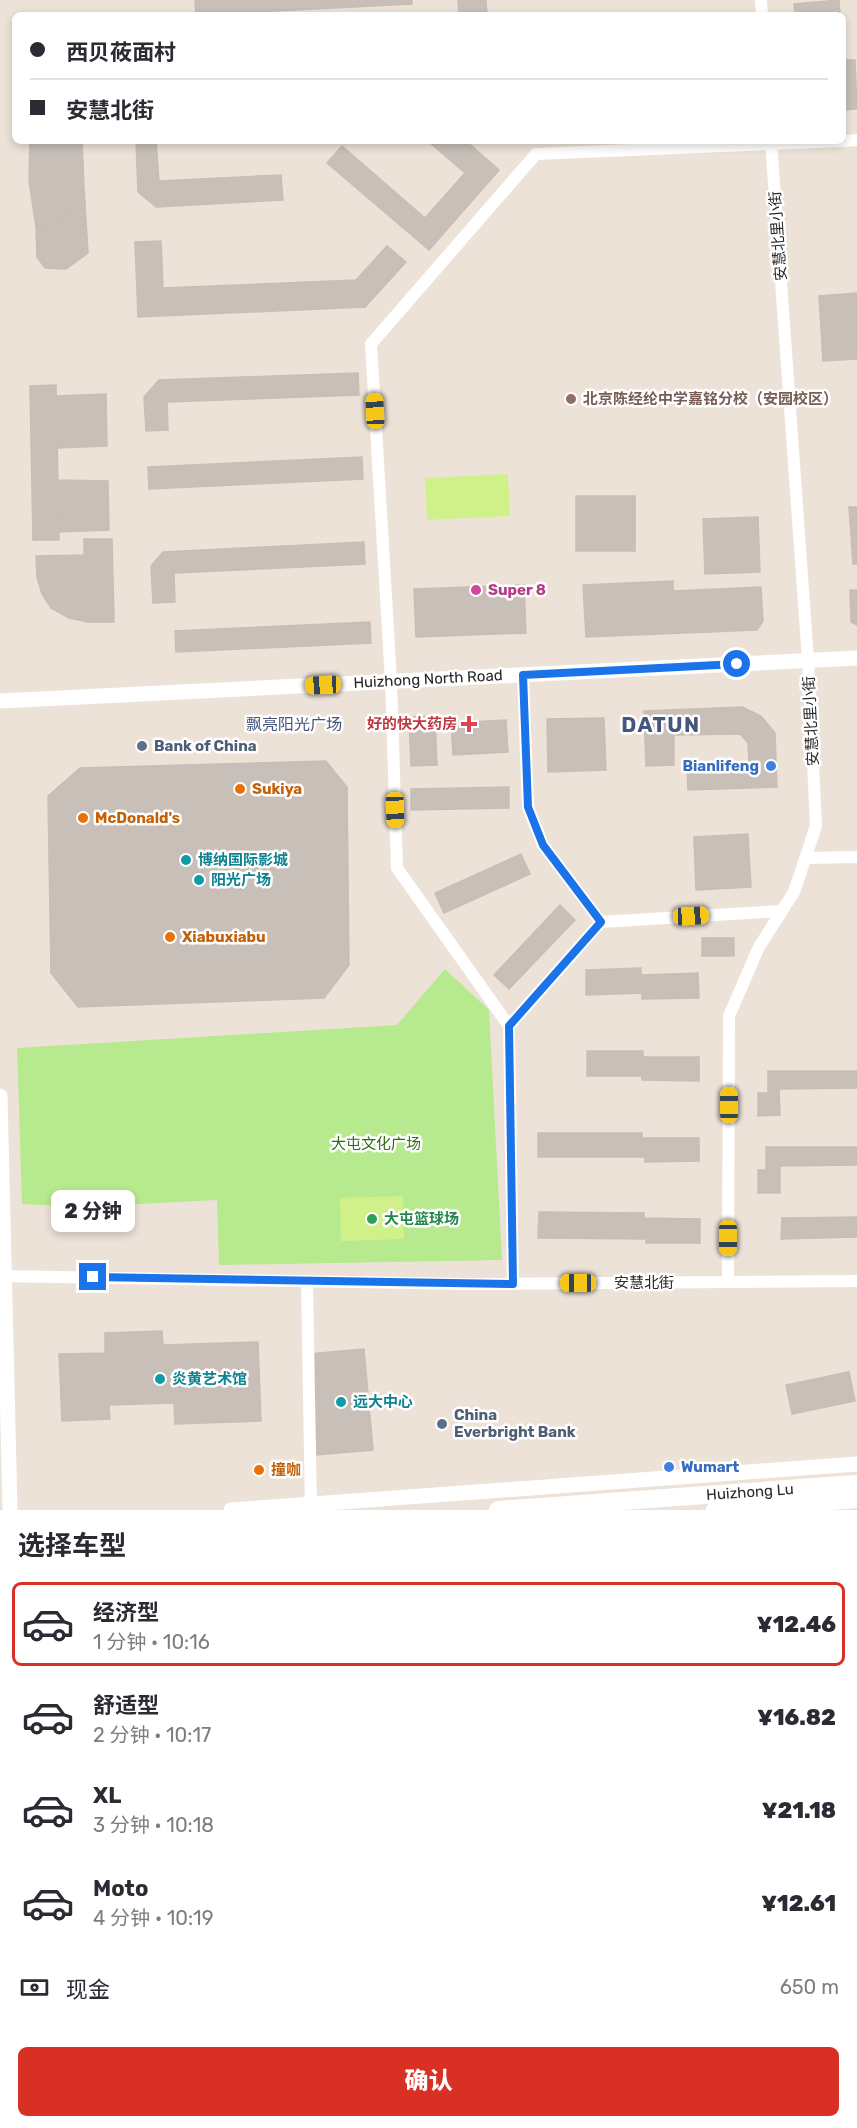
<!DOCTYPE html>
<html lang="zh">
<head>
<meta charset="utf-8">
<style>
	:root { --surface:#fff; --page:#f2f2f3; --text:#2b2b33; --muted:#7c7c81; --line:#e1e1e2; --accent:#d93025 }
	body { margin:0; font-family:Rubik,"Noto Sans SC",sans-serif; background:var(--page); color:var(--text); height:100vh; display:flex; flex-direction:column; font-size:22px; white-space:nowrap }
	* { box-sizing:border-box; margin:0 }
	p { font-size:20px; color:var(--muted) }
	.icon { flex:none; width:33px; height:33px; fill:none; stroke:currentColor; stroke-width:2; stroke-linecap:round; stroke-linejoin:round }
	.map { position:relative; height:1510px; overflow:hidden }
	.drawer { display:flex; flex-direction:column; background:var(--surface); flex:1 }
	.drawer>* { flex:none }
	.guide { position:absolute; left:12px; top:12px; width:834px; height:132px; border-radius:9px; box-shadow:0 3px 9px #0003; display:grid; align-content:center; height:132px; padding:0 18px; background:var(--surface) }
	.end { position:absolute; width:27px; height:27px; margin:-14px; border:8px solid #1a73e8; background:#fff; box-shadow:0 0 0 3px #fff }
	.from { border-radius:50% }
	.bubble { position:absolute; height:42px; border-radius:9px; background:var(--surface); box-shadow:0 3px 9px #0003; font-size:20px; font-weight:800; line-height:42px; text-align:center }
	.car { position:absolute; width:18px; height:36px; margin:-18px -9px; border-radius:8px; box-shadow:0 0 4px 2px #0007; background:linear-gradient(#f5c518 24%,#345 0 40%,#f5c518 0 76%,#345 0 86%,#f5c518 0) }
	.guide b { display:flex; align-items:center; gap:21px; height:57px; font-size:22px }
	.guide b+b { border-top:2px solid var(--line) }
	.guide i { width:15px; height:15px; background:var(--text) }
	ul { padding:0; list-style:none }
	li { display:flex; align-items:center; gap:18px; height:84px; margin:0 12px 9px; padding:0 6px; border:3px solid transparent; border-radius:9px }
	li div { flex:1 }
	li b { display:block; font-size:22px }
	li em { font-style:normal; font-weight:800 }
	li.current { border-color:var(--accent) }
	li>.icon { width:54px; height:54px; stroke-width:1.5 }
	h2 { padding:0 18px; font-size:27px; line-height:72px }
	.pay { display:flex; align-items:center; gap:15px; height:66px; padding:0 18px; font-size:22px }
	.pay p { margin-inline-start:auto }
	.primary-button { display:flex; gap:12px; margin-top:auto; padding:12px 18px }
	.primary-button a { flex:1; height:69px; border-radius:9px; background:var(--accent); color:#fff; font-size:24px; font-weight:800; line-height:69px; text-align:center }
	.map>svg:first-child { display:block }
</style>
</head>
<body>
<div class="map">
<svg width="857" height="1510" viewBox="0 0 857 1510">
	<rect width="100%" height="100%" fill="#ede2d8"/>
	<!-- green -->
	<path fill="#b7e98f" d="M 445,969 L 489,1010 L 502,1260 L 219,1265 L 217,1200 L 83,1207 L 22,1204 L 17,1048 L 397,1025 Z"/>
	<!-- pitch -->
	<path fill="#d0f18a" d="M 508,474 L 510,516 L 427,520 L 425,478 Z
		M 403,1196 L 404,1239 L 341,1241 L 340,1198 Z"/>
	<!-- building -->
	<path fill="#c8bfb8" stroke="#c8beb2" stroke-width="1.5" d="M 195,0 L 412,0 L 412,4 L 196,15 Z
		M 458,0 L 486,0 L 487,15 L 459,15 Z
		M 839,0 L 840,15 L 795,15 L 794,4 Z
		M 843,57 L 843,60 L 855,60 L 857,109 L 843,110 Z
		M 30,141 L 82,141 L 84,187 L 72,207 L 44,231 L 36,227 L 29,181 Z
		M 136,141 L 156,141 L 159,181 L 281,175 L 283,200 L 156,207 L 138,192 Z
		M 428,141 L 466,141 L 499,170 L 429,250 L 327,163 L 342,146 L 425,218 L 465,173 Z
		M 84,187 L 88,253 L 66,269 L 45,268 L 37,257 L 36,227 L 44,231 L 56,223 L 72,207 Z
		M 161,241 L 163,288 L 356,280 L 387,246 L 406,262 L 365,307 L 138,317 L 135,242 Z
		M 857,293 L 857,359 L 823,361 L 819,296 Z
		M 358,373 L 359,395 L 167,402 L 168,430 L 146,431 L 144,397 L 159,380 Z
		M 56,385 L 59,540 L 33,540 L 30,386 Z
		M 106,394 L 107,446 L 57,448 L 57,396 Z
		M 362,457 L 363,479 L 149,489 L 148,467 Z
		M 58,480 L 108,481 L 109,530 L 59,532 Z
		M 576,496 L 635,496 L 635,551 L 576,551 Z
		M 849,507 L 857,507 L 857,564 L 853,564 Z
		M 758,517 L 760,572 L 705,574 L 703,519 Z
		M 84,539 L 112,539 L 114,622 L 88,622 L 69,618 L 51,608 L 42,594 L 37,577 L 36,556 L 84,555 Z
		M 364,542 L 365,564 L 174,573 L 175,602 L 153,603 L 151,566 L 163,552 Z
		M 673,581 L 673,591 L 761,587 L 763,621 L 757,630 L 586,637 L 583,585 Z
		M 524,585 L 526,633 L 416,637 L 414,589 Z
		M 850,590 L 857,590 L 857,625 L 851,622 Z
		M 370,622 L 371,643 L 176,652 L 175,631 Z
		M 742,707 L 761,716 L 775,733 L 777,787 L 688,790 L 687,766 L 749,763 L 748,743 L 740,734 L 674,735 L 674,765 L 646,766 L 644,711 Z
		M 435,716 L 437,765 L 411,766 L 409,717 Z
		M 604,718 L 606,770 L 548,772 L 547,719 Z
		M 506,720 L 508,752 L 453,755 L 451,723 Z
		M 326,761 L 347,787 L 349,965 L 324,998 L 78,1007 L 51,973 L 48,796 L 80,768 Z
		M 509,787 L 509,808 L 411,810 L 411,789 Z
		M 748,834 L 751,887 L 696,890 L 694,837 Z
		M 521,854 L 530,874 L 444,913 L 435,893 Z
		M 560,905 L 575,920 L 509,989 L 494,975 Z
		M 702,938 L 734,938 L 734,956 L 702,956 Z
		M 641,968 L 641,975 L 698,973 L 699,998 L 642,999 L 642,993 L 586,995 L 586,970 Z
		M 587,1051 L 643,1051 L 643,1057 L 699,1057 L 699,1081 L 642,1080 L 642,1076 L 587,1076 Z
		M 768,1071 L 857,1071 L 857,1088 L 779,1089 L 780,1115 L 758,1116 L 758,1093 L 768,1093 Z
		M 538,1133 L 642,1133 L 642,1138 L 699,1138 L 699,1161 L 645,1162 L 645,1157 L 538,1157 Z
		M 766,1147 L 857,1147 L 857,1165 L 780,1166 L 780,1193 L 758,1193 L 758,1170 L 766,1170 Z
		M 539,1212 L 644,1213 L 644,1218 L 700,1219 L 700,1243 L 646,1243 L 646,1239 L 538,1238 Z
		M 857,1217 L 857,1237 L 781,1239 L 782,1218 Z
		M 162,1331 L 163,1345 L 258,1342 L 261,1421 L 175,1424 L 174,1403 L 109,1405 L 110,1419 L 62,1421 L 59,1354 L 105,1353 L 105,1333 Z
		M 364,1349 L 373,1450 L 317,1455 L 308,1354 Z
		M 849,1372 L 855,1401 L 792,1414 L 786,1385 Z"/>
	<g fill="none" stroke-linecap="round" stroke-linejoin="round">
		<!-- minor -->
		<path stroke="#fff" stroke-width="12" d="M 761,0 L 762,15
			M 843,141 L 857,140
			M 523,675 L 528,807 L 543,845 L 601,922 L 782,911
			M 805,858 L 857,857
			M 509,1026 L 601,922
			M 0,1276 L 467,1284 L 857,1281
			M 307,1281 L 311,1510
			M 728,1282 L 729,1016 L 759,947 L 794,892 L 816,826 L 808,660 L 771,141
			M 513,1284 L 509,1026 L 397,868 L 391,681 L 371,344 L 536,154 L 841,141"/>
		<!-- tertiary -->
		<path stroke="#fff" stroke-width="15" d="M 0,701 L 857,658
			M 0,1096 L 10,1510
			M 231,1510 L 857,1464"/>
		<!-- secondary -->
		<path stroke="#fff" stroke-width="18" d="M 498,1510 L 857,1484
			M 715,1510 L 857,1499"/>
	</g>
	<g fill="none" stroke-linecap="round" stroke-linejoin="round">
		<!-- route -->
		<path stroke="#1a73e8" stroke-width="8" d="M 93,1277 L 513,1284 L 509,1026 L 601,922 L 543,845 L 528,807 L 523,675 L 737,664"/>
	</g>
	<!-- markers -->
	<circle fill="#8d6e63" stroke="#fff" stroke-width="2" cx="571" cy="399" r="6"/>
	<circle fill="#d1479c" stroke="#fff" stroke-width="2" cx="476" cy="590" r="6"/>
	<path fill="#e0444e" stroke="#fff" stroke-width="2" d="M466 715h6v6h6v6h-6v6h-6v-6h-6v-6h6z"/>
	<g fill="#5c6f8a" stroke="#fff" stroke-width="2">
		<circle cx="142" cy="746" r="6"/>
		<circle cx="442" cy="1424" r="6"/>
	</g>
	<g fill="#3f7fe0" stroke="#fff" stroke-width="2">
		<circle cx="771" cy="766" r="6"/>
		<circle cx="669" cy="1467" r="6"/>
	</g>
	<g fill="#e8710a" stroke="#fff" stroke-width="2">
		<circle cx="240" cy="789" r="6"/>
		<circle cx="83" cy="818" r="6"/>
		<circle cx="170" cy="937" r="6"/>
		<circle cx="259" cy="1470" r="6"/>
	</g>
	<g fill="#0f9aa8" stroke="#fff" stroke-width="2">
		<circle cx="186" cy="860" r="6"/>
		<circle cx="199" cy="880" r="6"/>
		<circle cx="160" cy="1379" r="6"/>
		<circle cx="341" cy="1402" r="6"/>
	</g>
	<circle fill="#2e9e5b" stroke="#fff" stroke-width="2" cx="372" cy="1219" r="6"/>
	<g text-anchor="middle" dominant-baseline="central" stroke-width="5" stroke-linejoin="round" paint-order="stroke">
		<!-- street labels -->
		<g font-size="15" fill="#292929" stroke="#fff">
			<text transform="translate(778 236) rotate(-94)">安慧北里小街</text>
			<text transform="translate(428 679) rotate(-3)">Huizhong North Road</text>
			<text transform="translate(811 721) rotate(-93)">安慧北里小街</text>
			<text x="644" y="1283">安慧北街</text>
			<text transform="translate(750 1492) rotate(-4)">Huizhong Lu</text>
		</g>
		<!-- education labels -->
		<g font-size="15" font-weight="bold" fill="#785e54" stroke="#fff" text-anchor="start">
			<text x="583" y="399">北京陈经纶中学嘉铭分校（安园校区）</text>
		</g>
		<!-- hotel labels -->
		<g font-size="15" font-weight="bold" fill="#b23c85" stroke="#fff" text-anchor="start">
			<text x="488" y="590">Super 8</text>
		</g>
		<!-- health labels -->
		<g font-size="15" font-weight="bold" fill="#be3a42" stroke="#fff" text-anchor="end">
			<text x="457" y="724">好的快大药房</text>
		</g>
		<!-- service labels -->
		<g font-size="15" font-weight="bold" fill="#4e5e75" stroke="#fff" text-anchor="start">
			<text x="154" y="746">Bank of China</text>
			<text x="454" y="1415">China<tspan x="454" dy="17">Everbright Bank</tspan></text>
		</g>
		<!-- shop labels -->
		<g font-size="15" font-weight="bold" fill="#366cbe" stroke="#fff" text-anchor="end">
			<text x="759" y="766">Bianlifeng</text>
			<text x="681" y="1467" text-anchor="start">Wumart</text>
		</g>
		<!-- food labels -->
		<g font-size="15" font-weight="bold" fill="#c56008" stroke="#fff" text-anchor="start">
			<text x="252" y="789">Sukiya</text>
			<text x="95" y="818">McDonald's</text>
			<text x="182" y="937">Xiabuxiabu</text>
			<text x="271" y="1470">撞咖</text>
		</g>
		<!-- culture labels -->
		<g font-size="15" font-weight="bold" fill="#0d838f" stroke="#fff" text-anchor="start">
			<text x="198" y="860">博纳国际影城</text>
			<text x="211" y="880">阳光广场</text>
			<text x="172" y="1379">炎黄艺术馆</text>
			<text x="353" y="1402">远大中心</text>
		</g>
		<!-- park labels -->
		<g font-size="15" fill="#2f6b13" stroke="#fff">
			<text x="376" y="1144">大屯文化广场</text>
		</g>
		<!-- leisure labels -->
		<g font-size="15" font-weight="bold" fill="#27864d" stroke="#fff" text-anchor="start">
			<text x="384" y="1219">大屯篮球场</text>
		</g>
		<!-- neighbourhood labels -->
		<g font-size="16" fill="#45557d" stroke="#fff">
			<text x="294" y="724">飘亮阳光广场</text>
		</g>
		<!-- district labels -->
		<g font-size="21" font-weight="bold" letter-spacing="1.5" fill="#45557d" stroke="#fff">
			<text x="661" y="724">DATUN</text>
		</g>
	</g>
</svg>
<i class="end from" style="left:737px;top:664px"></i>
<i class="end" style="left:93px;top:1277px"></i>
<div class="bubble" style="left:51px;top:1190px;width:84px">2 分钟</div>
<i class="car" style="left:375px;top:411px;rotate:357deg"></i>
<i class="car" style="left:323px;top:685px;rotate:267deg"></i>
<i class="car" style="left:395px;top:810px;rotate:178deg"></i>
<i class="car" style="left:691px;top:916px;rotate:87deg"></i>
<i class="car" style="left:729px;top:1105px;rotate:0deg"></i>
<i class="car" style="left:728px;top:1238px;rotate:180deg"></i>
<i class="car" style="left:578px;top:1283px;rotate:270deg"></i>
<div class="guide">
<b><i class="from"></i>西贝莜面村</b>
<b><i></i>安慧北街</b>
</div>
</div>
<section class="drawer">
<h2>选择车型</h2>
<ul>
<li class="current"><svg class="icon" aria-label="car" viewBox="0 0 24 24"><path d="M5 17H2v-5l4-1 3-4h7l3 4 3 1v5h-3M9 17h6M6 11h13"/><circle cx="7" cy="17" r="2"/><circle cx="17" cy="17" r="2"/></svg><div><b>经济型</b><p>1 分钟 · 10:16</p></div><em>¥12.46</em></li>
<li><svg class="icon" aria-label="car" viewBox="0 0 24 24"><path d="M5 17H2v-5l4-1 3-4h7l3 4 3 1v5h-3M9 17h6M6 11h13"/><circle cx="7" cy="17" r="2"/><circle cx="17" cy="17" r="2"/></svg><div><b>舒适型</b><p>2 分钟 · 10:17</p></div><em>¥16.82</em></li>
<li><svg class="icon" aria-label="car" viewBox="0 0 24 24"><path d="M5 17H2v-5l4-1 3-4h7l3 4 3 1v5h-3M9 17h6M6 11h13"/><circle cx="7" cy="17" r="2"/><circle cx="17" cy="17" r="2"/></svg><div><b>XL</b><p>3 分钟 · 10:18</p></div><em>¥21.18</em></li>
<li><svg class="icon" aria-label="car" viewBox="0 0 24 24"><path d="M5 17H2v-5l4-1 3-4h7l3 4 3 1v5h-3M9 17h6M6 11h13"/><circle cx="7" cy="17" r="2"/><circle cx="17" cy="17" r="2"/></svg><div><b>Moto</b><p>4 分钟 · 10:19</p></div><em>¥12.61</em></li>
</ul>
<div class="pay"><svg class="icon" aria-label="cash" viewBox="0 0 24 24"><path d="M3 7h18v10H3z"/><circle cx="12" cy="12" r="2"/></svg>现金<p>650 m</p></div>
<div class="primary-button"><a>确认</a></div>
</section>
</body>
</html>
